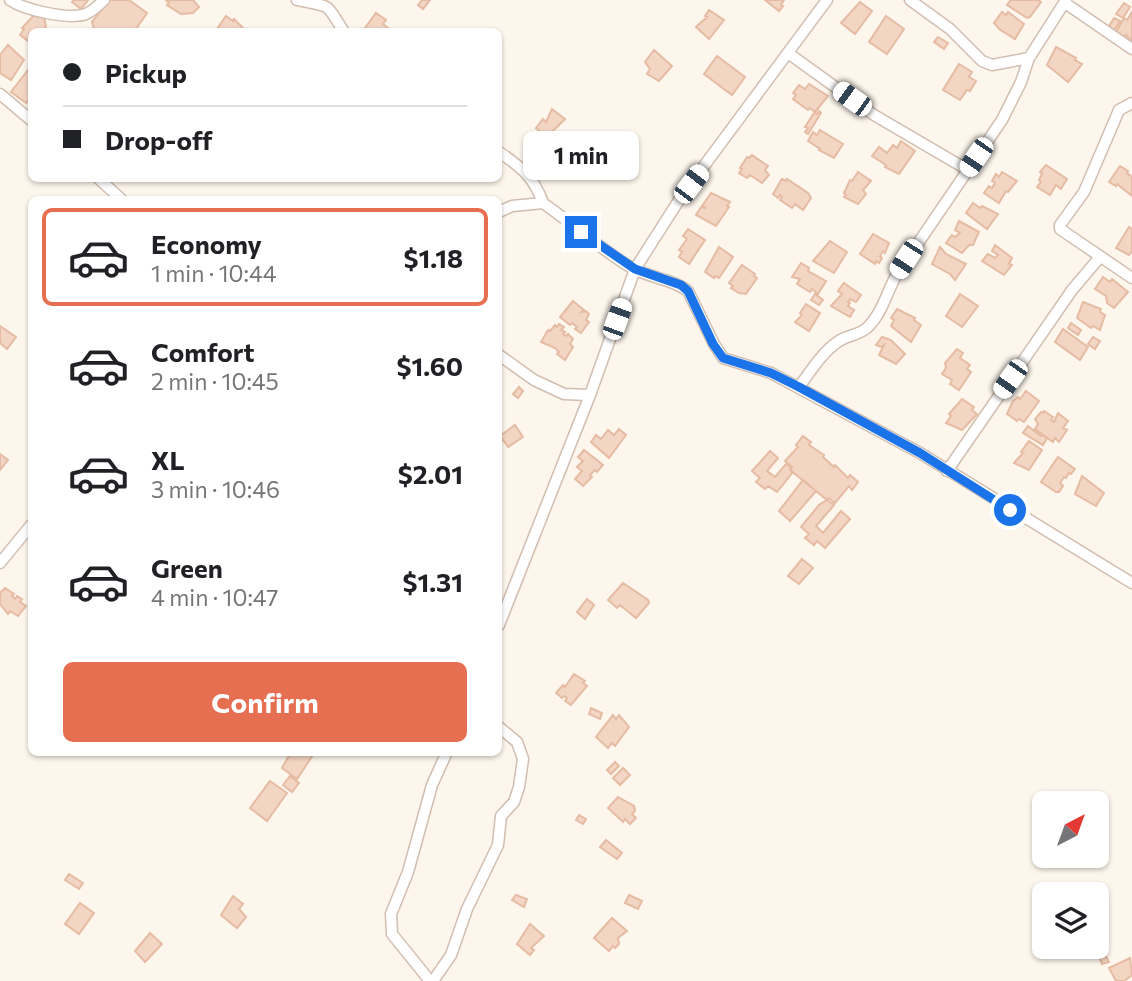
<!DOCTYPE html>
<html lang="en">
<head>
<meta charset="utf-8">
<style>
	:root { --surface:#fff; --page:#f2f2f2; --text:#202124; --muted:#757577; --line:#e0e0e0; --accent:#e76f51 }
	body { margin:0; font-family:Commissioner,sans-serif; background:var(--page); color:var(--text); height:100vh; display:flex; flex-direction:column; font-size:26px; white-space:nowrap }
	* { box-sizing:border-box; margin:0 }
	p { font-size:23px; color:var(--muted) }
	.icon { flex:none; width:38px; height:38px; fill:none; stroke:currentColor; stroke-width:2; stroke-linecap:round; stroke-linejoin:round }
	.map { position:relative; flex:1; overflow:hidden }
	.details { position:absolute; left:28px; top:196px; width:474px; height:560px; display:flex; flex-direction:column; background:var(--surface); border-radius:10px; box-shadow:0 2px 5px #0004 }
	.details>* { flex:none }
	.hud { position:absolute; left:28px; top:28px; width:474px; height:154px; border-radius:10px; box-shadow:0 2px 5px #0004; display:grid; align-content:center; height:154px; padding:0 35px; background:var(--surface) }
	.needle { width:46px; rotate:41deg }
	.controls { position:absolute; left:1032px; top:791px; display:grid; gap:14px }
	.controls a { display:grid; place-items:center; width:77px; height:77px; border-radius:10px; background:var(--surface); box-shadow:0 2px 5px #0004; font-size:35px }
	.end { position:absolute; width:32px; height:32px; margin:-16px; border:9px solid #1a73e8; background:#fff; box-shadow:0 0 0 4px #fff }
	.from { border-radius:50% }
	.bubble { position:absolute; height:49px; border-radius:10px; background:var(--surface); box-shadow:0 2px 5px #0004; font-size:23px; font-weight:700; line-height:49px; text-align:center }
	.car { position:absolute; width:21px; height:42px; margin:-21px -10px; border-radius:9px; box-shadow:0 0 5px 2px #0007; background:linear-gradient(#fff 24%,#345 0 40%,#fff 0 76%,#345 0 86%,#fff 0) }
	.hud b { display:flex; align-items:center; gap:24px; height:66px; font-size:26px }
	.hud b+b { border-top:2px solid var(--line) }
	.hud i { width:18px; height:18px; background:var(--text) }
	ul { padding:12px 0 0; list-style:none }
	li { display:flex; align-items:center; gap:21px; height:98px; margin:0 14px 10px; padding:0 21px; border:4px solid transparent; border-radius:10px }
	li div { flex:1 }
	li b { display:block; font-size:26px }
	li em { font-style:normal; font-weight:700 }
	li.on { border-color:var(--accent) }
	li>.icon { width:63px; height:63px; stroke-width:1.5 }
	.button { display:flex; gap:14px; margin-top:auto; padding:14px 35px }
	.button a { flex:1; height:80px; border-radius:10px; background:var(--accent); color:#fff; font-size:28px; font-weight:700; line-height:80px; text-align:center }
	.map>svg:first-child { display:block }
</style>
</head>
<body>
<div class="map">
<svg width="1132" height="981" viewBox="0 0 1132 981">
	<rect width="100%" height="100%" fill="#fdf6ec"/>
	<!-- building -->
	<path fill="#f3d5c3" stroke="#e6bba3" stroke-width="2" d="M 74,0 L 88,0 L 81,9 L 72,2 Z
		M 109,0 L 129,0 L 147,13 L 134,32 L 95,32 L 92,22 Z
		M 166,0 L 193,0 L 199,7 L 193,13 L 181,14 L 167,5 L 169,3 Z
		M 422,0 L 430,0 L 423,9 L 418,5 Z
		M 765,0 L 784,0 L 781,5 L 783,6 L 779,11 Z
		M 1011,0 L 1038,0 L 1041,2 L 1030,17 L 1027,18 L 1007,5 Z
		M 860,2 L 872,11 L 855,34 L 841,23 Z
		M 1124,3 L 1130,7 L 1123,18 L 1116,14 Z
		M 709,10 L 724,20 L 709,39 L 696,27 L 707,17 L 705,16 Z
		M 37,12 L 44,18 L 46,26 L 42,32 L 32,32 L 32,44 L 20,35 L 24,29 L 22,28 Z
		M 1002,12 L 1006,15 L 1008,12 L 1024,24 L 1015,39 L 999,29 L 994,23 Z
		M 1132,12 L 1132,41 L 1126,35 L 1124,37 L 1116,32 L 1124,18 L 1127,20 Z
		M 376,13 L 386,20 L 383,24 L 393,32 L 362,32 Z
		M 226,16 L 233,21 L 234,19 L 247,32 L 219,32 L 217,29 Z
		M 886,16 L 904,29 L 887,54 L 869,42 Z
		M 1114,18 L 1120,21 L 1113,32 L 1108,28 Z
		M 938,37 L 948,43 L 944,49 L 934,42 Z
		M 8,45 L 24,60 L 11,80 L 0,73 L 0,55 Z
		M 1056,47 L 1076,58 L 1075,60 L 1082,64 L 1068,82 L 1047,65 Z
		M 654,50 L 672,66 L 659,81 L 647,74 L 650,69 L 645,62 Z
		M 717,56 L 745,77 L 732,95 L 704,74 Z
		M 959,64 L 972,72 L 969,77 L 976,81 L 970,91 L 967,90 L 960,100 L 943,90 Z
		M 31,66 L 32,101 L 29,100 L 26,103 L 11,92 Z
		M 809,84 L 828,96 L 815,112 L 810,108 L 808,110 L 793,99 L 796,95 L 793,93 L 799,85 L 805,89 Z
		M 552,109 L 565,119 L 553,131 L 555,132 L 549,139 L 536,128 L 543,119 L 546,122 Z
		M 819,111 L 821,113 L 808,134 L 805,132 L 808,128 L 805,127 L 814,113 L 817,114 Z
		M 820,130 L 843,144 L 834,158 L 819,150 L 820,149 L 808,141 L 813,132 L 817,135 Z
		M 901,141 L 915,151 L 899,174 L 885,167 L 886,165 L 872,156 L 879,147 L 887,153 L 893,145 L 897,148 Z
		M 752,155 L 768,166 L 765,170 L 769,175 L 762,183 L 750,175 L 747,178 L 739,173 L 742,169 L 740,168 L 747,157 L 749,158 Z
		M 1046,165 L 1067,179 L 1061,189 L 1056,185 L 1050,195 L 1037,187 L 1041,182 L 1039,180 L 1042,174 L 1040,172 Z
		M 1120,166 L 1128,171 L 1127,173 L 1132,177 L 1132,196 L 1117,184 L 1116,186 L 1109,182 Z
		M 858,172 L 871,181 L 863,190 L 866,194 L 858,204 L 844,197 L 846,195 L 844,193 L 850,180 L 852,181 Z
		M 1002,172 L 1017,181 L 1008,192 L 1006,191 L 999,203 L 984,193 L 989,186 L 992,188 L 995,183 L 992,181 L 996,174 L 999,177 Z
		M 782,179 L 786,181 L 787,179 L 808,193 L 811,198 L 803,210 L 795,204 L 792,208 L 780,200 L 782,197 L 780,195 L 778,198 L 773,194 Z
		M 711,193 L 730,202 L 727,206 L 729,207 L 716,226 L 696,215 L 701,207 L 706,208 L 702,206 Z
		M 973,203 L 980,208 L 982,206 L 998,214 L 987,229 L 966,213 Z
		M 959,221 L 979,232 L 973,245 L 969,245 L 962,253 L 946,243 L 952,235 L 955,237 L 960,233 L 955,230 Z
		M 1129,227 L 1132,229 L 1132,251 L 1129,255 L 1116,248 Z
		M 688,229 L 705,240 L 689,264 L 679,257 L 682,252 L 679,250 L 687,239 L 683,236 Z
		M 873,234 L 889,243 L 885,253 L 883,251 L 880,256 L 882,258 L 879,263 L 876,261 L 875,264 L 860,254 Z
		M 830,241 L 847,252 L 834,273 L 813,261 Z
		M 995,245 L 1012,258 L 1009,264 L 1012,265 L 1004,275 L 982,261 L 988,254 L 995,258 L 998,255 L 992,251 Z
		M 719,247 L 733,257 L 719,278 L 715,276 L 714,278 L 705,272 Z
		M 940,247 L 946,254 L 966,264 L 955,280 L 950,274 L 932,264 Z
		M 801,263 L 809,268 L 808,271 L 826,281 L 818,294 L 812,289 L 810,292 L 797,284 L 800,279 L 792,277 Z
		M 742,265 L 755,274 L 754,276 L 757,278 L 746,294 L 739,293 L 731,288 L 733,286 L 729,283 Z
		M 1103,277 L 1110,282 L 1112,279 L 1128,292 L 1114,308 L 1107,303 L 1106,296 L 1095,289 Z
		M 844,283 L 861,295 L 856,302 L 850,299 L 848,302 L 850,303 L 848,306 L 854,310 L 850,317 L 831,306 L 842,294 L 838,291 Z
		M 815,294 L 823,300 L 819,305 L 811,300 Z
		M 960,294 L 978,306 L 962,327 L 946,316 Z
		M 573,301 L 584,310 L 582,312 L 586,311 L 589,314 L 586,320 L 589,322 L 581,333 L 575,329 L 577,327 L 572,323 L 570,325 L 560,317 Z
		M 1083,302 L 1101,309 L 1100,312 L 1105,315 L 1100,330 L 1093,326 L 1091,328 L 1077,318 Z
		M 806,304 L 820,313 L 809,331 L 795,322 L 802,315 L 800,313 Z
		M 897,309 L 915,318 L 914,320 L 921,325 L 911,342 L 891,326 L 894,320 L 891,318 Z
		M 1071,323 L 1081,330 L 1078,335 L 1068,328 Z
		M 559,324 L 564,327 L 561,330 L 565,332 L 563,334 L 566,336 L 568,334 L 573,339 L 570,344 L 573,347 L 565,360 L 557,354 L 559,352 L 555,348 L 541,342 L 548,330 L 550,331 L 555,325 L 557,327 Z
		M 0,326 L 16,337 L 7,349 L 0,343 Z
		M 1063,329 L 1088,347 L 1080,360 L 1055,342 Z
		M 882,337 L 891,340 L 905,354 L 896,364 L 879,355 L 884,345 L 881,347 L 876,345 Z
		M 1093,337 L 1100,341 L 1095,349 L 1088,344 Z
		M 957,349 L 963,353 L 960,358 L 970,365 L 967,369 L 971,372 L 959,390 L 950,384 L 952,380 L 942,374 L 946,368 L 945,363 Z
		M 519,387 L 523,391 L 518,398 L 513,394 Z
		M 1026,391 L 1039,401 L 1024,422 L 1019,419 L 1017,421 L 1007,414 L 1013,401 L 1018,397 L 1020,399 Z
		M 962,399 L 974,407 L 972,410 L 977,414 L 962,430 L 946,423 L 951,416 L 949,414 Z
		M 1044,411 L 1053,417 L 1051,420 L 1054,422 L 1058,413 L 1068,421 L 1063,428 L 1067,430 L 1059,442 L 1055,438 L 1053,442 L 1035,429 L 1038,424 L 1035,419 L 1041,412 L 1043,413 Z
		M 515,425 L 523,437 L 508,447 L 500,436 Z
		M 1028,426 L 1041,436 L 1042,435 L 1047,438 L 1043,445 L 1023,433 Z
		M 619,429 L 626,435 L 609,458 L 591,442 L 596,435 L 601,439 L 608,430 L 614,435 Z
		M 803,436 L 811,442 L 809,445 L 824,455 L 823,457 L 834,467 L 835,465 L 848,478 L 850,475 L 858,482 L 852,490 L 849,486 L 835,503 L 829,498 L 827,500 L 790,470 L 792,467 L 785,461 L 798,447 L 796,445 Z
		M 1029,441 L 1042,450 L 1029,470 L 1014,463 L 1023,453 L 1021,452 Z
		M 584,450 L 603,465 L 597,472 L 595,470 L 590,475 L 592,477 L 583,486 L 575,479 L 582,471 L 577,467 L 583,461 L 578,457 Z
		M 770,451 L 778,458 L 767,471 L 775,477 L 787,463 L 793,472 L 777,492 L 768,486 L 765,489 L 756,482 L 760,478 L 752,471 Z
		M 0,454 L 8,460 L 0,470 Z
		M 1058,457 L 1075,469 L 1071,474 L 1069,473 L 1066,478 L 1064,477 L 1060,483 L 1063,486 L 1059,492 L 1056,492 L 1041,482 Z
		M 1082,476 L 1104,493 L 1096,506 L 1075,494 Z
		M 803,480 L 816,491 L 790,521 L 779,511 Z
		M 827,500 L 834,505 L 816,526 L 823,533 L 841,511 L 850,519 L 825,548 L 817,541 L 814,545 L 805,538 L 809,534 L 801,527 L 819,505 Z
		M 802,559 L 813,568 L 799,584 L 788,576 Z
		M 623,583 L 648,600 L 649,603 L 636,618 L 620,605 L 617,608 L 608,600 Z
		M 5,588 L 14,594 L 12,596 L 15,599 L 17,596 L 22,599 L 20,602 L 26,606 L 18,616 L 10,611 L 8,614 L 0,604 L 0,593 Z
		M 587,599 L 594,605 L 585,619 L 577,612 Z
		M 574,674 L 585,681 L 583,683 L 587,686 L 571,705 L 565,701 L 567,698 L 564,696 L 562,698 L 556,693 L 563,685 L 565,687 Z
		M 591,708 L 602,713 L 600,719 L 589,714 Z
		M 613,715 L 616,719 L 619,715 L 629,727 L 615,746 L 612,743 L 608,748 L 596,737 Z
		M 291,752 L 315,752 L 297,779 L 282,768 Z
		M 615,762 L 619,766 L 611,774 L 607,770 Z
		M 623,768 L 630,775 L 620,785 L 613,778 Z
		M 290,776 L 299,783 L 292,792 L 283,785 Z
		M 270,781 L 287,793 L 267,821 L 250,808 Z
		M 618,797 L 634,806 L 635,811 L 632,814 L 636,818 L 630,824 L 625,819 L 623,822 L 608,808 Z
		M 579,815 L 586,819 L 583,824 L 576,820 Z
		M 606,840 L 622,853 L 617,859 L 600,847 Z
		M 69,874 L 83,883 L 79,889 L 65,880 Z
		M 516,895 L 527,899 L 524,907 L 512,900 Z
		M 629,895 L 642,901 L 638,909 L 625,903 Z
		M 233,896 L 243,904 L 239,909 L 246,917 L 237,928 L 221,915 Z
		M 80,903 L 94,913 L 79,934 L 65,924 Z
		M 612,918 L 627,931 L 618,938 L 619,944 L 615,948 L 613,946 L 609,951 L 594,938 Z
		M 530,924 L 544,936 L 531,948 L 534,950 L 530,955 L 517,944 Z
		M 150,933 L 162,944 L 145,962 L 135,951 Z
		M 1105,955 L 1109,962 L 1102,964 L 1099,957 Z
		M 1130,958 L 1132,975 L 1124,981 L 1116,981 L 1109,968 Z"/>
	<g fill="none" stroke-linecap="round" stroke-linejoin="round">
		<defs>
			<path id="minor" d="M 10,0 C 25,10 68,20 86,14 C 93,11 99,5 104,0
				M 297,0 C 332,8 324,0 344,32
				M 910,0 L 950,29 L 982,61 L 992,65 L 1029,58
				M 1065,3 L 1132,49
				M 788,53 L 874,115 L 968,170
				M 0,94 L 32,121
				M 1132,103 L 1119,110 L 1084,192 L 1060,225 L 1060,229 L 1132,278
				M 499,152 C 521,167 534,177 543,203
				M 98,178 L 122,200
				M 499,212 L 512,206 L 543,203 C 573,224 600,249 632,268 C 650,278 673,279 688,291 L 714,344 L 723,358 L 771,373 L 920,453 L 1132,583
				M 499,355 L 534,380 L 564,394 L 590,395
				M 799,387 C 810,372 823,351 839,341 C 848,335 860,335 868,327 C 883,312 887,291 897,274 L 1002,120 L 1021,82 L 1029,58 L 1066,0
				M 947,471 L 1072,290 L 1100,257
				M 0,563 L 32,524
				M 499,625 L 590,395 L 635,269 L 681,197 L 827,0
				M 430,981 L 392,934 L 391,914 L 408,872 L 432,785 L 447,752
				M 433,981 L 451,955 L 467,909 L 498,845 L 501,816 L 514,802 L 519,787 L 523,759 L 517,742 L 499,727"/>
		</defs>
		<!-- minor casing -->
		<use href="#minor" stroke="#d1beb0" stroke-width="13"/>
		<!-- minor -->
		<use href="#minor" stroke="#fff" stroke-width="10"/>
	</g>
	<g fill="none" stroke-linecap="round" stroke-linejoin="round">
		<!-- route -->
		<path stroke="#1a73e8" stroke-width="9" d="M 581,232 L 635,269 L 681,285 L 688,291 L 713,344 L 723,358 L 771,373 L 799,387 L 920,453 L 1010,510"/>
	</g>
</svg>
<div class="controls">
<a><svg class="needle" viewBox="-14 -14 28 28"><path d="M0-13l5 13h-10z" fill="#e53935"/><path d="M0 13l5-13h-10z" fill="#757577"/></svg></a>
<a><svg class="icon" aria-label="layers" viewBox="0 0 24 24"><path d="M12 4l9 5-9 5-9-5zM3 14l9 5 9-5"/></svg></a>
</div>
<i class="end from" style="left:1010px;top:510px"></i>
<i class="end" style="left:581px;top:232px"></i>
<div class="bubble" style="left:523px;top:131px;width:116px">1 min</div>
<i class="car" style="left:852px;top:99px;rotate:306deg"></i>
<i class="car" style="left:976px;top:157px;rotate:214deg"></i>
<i class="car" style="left:691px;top:184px;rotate:37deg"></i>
<i class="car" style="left:906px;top:259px;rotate:213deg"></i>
<i class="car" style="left:617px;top:319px;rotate:20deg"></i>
<i class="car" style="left:1010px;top:379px;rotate:215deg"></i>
<div class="hud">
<b><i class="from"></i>Pickup</b>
<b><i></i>Drop-off</b>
</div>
<section class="details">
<ul>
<li class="on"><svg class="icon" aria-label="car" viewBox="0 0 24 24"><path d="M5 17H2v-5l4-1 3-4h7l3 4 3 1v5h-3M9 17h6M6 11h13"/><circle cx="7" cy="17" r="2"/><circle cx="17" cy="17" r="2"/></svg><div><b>Economy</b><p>1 min · 10:44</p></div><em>$1.18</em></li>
<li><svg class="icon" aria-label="car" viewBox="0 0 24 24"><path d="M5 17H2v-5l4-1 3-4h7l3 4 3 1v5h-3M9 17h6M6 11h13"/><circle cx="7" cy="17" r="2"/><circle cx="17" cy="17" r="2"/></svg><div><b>Comfort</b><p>2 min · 10:45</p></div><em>$1.60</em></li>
<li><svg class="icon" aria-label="car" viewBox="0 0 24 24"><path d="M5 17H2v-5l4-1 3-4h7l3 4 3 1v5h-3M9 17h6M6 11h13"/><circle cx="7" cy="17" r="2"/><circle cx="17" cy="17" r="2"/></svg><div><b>XL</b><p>3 min · 10:46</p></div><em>$2.01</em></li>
<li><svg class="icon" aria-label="car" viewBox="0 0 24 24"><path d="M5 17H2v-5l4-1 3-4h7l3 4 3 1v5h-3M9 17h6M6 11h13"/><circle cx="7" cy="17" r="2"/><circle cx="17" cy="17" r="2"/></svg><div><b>Green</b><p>4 min · 10:47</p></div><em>$1.31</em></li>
</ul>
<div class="button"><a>Confirm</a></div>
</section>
</div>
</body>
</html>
